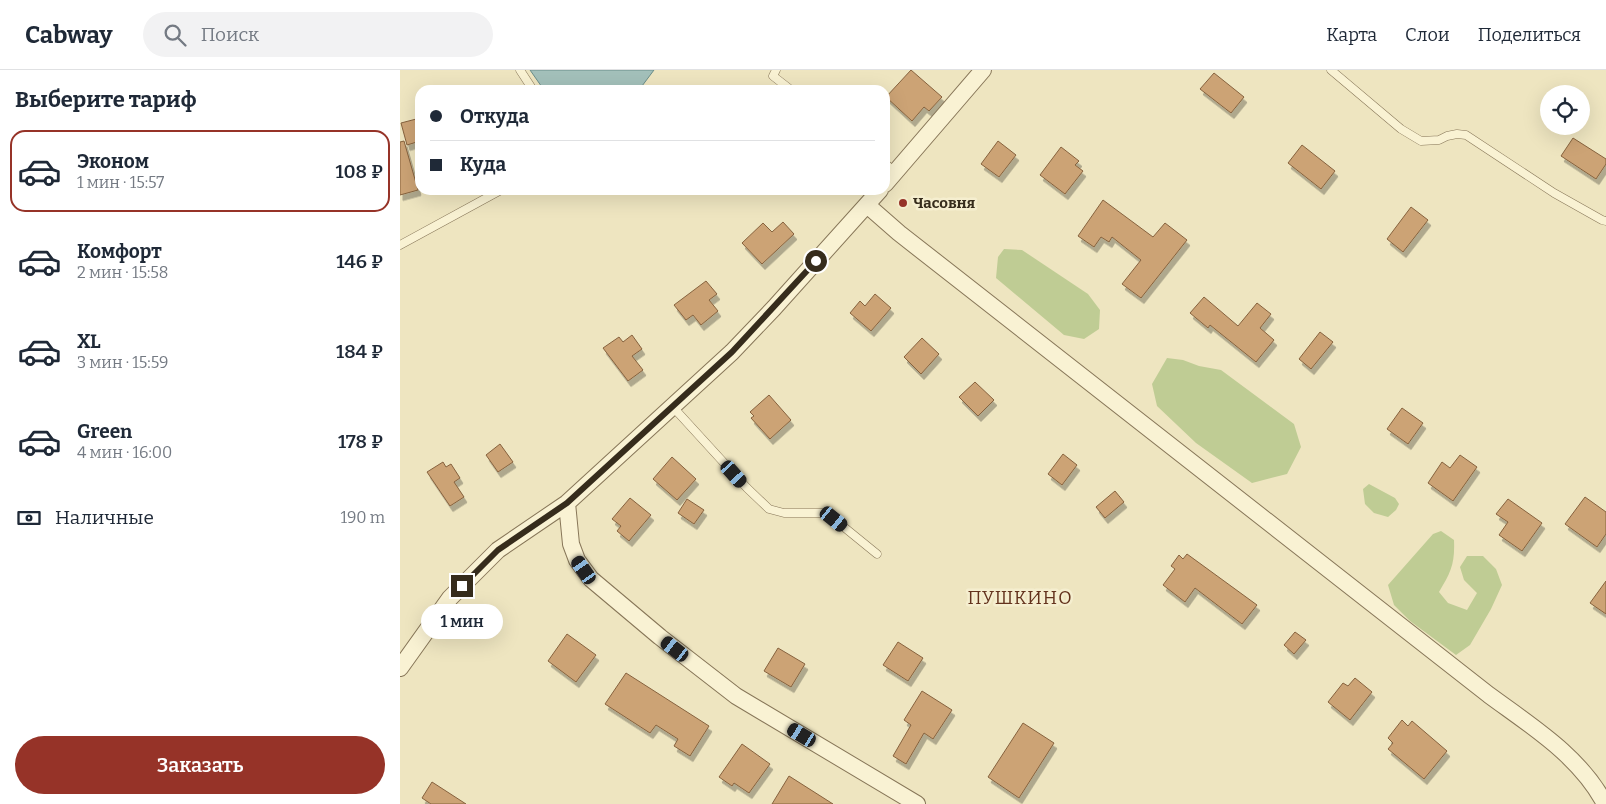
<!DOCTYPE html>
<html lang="ru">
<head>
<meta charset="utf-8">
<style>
	:root { --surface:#fff; --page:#f2f2f3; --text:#1f2937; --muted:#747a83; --line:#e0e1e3; --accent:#963328 }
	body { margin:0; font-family:Bitter,serif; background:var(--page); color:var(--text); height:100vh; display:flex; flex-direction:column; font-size:19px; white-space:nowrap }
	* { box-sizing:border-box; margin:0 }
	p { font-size:16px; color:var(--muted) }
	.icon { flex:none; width:28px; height:28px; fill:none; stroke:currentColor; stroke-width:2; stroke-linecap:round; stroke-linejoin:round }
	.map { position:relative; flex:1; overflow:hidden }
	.drawer { display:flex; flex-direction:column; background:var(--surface); width:400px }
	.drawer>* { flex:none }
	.banner { position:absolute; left:15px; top:15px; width:475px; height:110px; border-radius:15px; box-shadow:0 5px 20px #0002; display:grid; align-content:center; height:110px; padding:0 15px; background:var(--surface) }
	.tools { position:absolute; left:1140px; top:15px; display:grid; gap:10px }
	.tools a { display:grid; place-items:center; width:50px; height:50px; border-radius:50%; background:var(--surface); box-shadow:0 5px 20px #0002; font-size:25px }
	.end { position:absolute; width:22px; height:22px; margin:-11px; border:6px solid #362c1c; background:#fff; box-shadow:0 0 0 2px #fff }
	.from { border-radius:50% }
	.bubble { position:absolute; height:35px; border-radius:18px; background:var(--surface); box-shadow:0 5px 20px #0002; font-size:16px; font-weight:600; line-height:35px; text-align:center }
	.car { position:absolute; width:15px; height:30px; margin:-15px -8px; border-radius:6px; box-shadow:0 0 4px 1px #0007; background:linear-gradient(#222 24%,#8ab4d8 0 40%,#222 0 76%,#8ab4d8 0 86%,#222 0) }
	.banner b { display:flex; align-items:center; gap:18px; height:48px; font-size:19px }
	.banner b+b { border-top:1px solid var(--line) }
	.banner i { width:12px; height:12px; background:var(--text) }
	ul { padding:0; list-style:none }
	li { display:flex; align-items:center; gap:15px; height:82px; margin:0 10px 8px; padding:0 5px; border:2px solid transparent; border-radius:15px }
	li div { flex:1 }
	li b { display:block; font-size:19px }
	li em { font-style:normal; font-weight:600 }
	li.current { border-color:var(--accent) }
	li>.icon { width:45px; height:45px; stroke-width:1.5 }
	h2 { padding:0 15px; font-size:22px; line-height:60px }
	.pay { display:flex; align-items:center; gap:12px; height:55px; padding:0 15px; font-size:19px }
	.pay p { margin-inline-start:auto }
	.primary-button { display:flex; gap:10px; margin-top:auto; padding:10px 15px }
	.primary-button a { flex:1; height:58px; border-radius:30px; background:var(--accent); color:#fff; font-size:20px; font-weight:600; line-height:58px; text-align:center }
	header { display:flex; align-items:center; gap:30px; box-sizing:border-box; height:70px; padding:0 25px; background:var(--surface); border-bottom:1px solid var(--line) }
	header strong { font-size:24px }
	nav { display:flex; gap:28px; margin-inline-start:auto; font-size:18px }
	.search { width:350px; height:45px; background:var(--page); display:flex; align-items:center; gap:12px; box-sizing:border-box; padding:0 18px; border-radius:28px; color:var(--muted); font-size:19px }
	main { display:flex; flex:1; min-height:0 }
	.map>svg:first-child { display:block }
</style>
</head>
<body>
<header>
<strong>Cabway</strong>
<div class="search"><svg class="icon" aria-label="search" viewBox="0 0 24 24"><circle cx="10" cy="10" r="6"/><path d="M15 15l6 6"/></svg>Поиск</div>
<nav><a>Карта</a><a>Слои</a><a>Поделиться</a></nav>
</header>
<main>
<section class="drawer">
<h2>Выберите тариф</h2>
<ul>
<li class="current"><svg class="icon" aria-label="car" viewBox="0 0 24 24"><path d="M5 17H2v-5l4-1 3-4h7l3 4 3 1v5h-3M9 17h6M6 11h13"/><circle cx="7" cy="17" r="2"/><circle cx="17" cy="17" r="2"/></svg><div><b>Эконом</b><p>1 мин · 15:57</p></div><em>108 ₽</em></li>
<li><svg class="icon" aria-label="car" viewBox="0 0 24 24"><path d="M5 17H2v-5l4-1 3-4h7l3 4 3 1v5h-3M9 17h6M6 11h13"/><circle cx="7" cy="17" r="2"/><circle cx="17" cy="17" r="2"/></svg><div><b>Комфорт</b><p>2 мин · 15:58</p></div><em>146 ₽</em></li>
<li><svg class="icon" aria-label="car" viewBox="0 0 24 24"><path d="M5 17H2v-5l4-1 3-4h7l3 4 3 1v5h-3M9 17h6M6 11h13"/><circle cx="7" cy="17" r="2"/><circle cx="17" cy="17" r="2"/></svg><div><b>XL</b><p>3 мин · 15:59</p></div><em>184 ₽</em></li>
<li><svg class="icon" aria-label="car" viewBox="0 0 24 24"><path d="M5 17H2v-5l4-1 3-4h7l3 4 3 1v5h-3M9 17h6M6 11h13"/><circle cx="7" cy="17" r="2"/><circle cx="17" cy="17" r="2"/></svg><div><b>Green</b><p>4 мин · 16:00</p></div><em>178 ₽</em></li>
</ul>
<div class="pay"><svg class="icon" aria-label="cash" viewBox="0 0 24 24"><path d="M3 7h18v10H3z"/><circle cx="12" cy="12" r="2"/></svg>Наличные<p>190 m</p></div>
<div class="primary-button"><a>Заказать</a></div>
</section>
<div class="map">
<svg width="1206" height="734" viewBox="0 0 1206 734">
	<defs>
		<filter id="shadow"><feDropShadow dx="3" dy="5.5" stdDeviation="0" flood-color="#0004"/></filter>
	</defs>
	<rect width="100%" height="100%" fill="#eee5c0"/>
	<!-- green -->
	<path fill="#bfcc94" d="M 604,179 L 622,180 L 688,224 L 700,240 L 699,259 L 684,269 L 664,265 L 596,208 L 598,187 Z
		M 767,288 L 783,290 L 799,296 L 821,300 L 894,354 L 901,377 L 887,404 L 852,413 L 796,373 L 757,336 L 752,314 Z
		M 969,414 L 995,428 L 999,434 L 996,440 L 988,447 L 974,443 L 965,434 L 963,419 Z
		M 1041,461 L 1054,470 C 1055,494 1051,502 1039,522 L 1048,533 L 1067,540 L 1077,523 L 1064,510 L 1060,497 L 1067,486 L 1083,486 L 1096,499 L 1102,515 L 1091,539 L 1070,575 L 1056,585 L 1010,551 L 994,535 L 988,515 L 1033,464 Z"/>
	<!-- water -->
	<path fill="#a3c0ba" stroke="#6a8d89" d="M 130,0 L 254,0 L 239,20 L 144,20 Z"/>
	<!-- building -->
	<path fill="#cca375" stroke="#86623e" filter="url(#shadow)" d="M 511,0 L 542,27 L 529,41 L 524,37 L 512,51 L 486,27 Z
		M 814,3 L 844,27 L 831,43 L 800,19 Z
		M 20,48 L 20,71 L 7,75 L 1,53 Z
		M 1173,68 L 1206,89 L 1206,94 L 1196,109 L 1161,86 Z
		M 4,71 L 18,120 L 0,125 L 0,72 Z
		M 598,71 L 616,85 L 599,107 L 581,94 Z
		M 902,75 L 935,101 L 921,119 L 888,93 Z
		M 661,77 L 679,91 L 675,95 L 683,101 L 665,124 L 640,105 Z
		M 703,130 L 753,167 L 765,153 L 787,170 L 741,228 L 722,214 L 741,190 L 712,167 L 709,172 L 701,167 L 694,177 L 678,166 Z
		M 1011,137 L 1028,150 L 1003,182 L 987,169 Z
		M 383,152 L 394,164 L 362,194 L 342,173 L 363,153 L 372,162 Z
		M 306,211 L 317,224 L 309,230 L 318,241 L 301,255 L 293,245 L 286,250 L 274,235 Z
		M 475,224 L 491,238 L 471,261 L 450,243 L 460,231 L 465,236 Z
		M 804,227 L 838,256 L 857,233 L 871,244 L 860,258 L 874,270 L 856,292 L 810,255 L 808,258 L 790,243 Z
		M 920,262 L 933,272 L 911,299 L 899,289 Z
		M 232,265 L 242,279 L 232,286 L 243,300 L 228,311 L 203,278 L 219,267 L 223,272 Z
		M 522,268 L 539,284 L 521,304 L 504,287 Z
		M 575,312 L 594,330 L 578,346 L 559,327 Z
		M 369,325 L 391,350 L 370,369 L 351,348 L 354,346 L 350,342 Z
		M 1002,338 L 1023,353 L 1008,374 L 987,359 Z
		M 100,374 L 113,392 L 98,402 L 86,385 Z
		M 663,384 L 677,395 L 662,415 L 648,404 Z
		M 1060,385 L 1077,397 L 1053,431 L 1028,413 L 1042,392 L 1050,398 Z
		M 272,387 L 296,409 L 277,430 L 253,409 Z
		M 43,392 L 46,397 L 51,394 L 60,408 L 54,412 L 64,427 L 50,436 L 27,402 Z
		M 715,421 L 724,432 L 705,448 L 696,437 Z
		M 1185,427 L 1206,442 L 1206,464 L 1197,477 L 1165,454 Z
		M 230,428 L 251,445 L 229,471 L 217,461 L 221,456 L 212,449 Z
		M 287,429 L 304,440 L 294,454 L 278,443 Z
		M 1108,429 L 1142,453 L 1122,481 L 1099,465 L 1108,452 L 1096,444 Z
		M 787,484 L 857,535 L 842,554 L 795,518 L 785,532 L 763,515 L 775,499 L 771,496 L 779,485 L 783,489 Z
		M 1206,511 L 1206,544 L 1190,533 Z
		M 895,562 L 906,570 L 894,584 L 884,575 Z
		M 167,564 L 196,585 L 176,612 L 148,591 Z
		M 498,572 L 523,588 L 508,611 L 483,595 Z
		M 378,578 L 405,594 L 391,617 L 364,601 Z
		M 226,603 L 309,656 L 290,686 L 274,676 L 278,669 L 256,655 L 250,663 L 205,634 Z
		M 955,608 L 972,622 L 950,650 L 928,632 L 943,613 L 948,616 Z
		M 522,621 L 552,640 L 533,669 L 524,663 L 506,694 L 493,686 L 511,655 L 504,650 Z
		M 1002,650 L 1008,656 L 1012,651 L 1047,681 L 1024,709 L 988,679 L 993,673 L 988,668 Z
		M 623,653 L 654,673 L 619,728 L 588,707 Z
		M 342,674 L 370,694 L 349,723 L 334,713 L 332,716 L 319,707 Z
		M 389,706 L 433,734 L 372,734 Z
		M 32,712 L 66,734 L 31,734 L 22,728 Z"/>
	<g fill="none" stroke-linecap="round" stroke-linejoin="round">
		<defs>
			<path id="service" d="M 120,0 L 133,20
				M 376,0 L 373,6 L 391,20
				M 931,0 L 1001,59 L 1021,71 L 1039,70 L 1047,66 L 1057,64 L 1066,65 L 1154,123 L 1202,150 L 1206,151
				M 485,93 L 495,103
				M 0,175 L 101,120
				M 272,336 L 347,418 L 369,439 L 384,443 L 423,443 L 434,449 L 477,484"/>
			<path id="minor" d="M 485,114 L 583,0
				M 467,135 L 499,163 L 1089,625 C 1131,656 1180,686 1205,734
				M 167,433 L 171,474 L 177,490 L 191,509 L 260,567 L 336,626 L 517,734
				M 0,598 L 50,528 L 98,480 L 167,433 L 332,282 L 374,238 L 480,120"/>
		</defs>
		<!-- service casing -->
		<use href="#service" stroke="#877658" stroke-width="9"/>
		<!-- minor casing -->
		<use href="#minor" stroke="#877658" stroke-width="18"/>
		<!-- service -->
		<use href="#service" stroke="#f9f2d3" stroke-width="8"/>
		<!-- minor -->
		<use href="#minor" stroke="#f9f2d3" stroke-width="16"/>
	</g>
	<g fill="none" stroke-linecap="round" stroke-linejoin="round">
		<!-- route -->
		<path stroke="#362c1c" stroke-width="6" d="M 62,516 L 98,480 L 167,433 L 332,282 L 416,191"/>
	</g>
	<!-- markers -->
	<circle fill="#963328" stroke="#f5eecf" stroke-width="2" cx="503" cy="133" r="5"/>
	<g text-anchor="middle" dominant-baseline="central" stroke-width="5" stroke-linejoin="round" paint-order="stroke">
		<!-- poi labels -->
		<g font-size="15" font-weight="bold" fill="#362c1c" stroke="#f5eecf" text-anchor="start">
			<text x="513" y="133">Часовня</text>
		</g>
		<!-- quarter labels -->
		<g font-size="18" letter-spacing="1" fill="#63321c" stroke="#f5eecf">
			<text x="620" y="528">ПУШКИНО</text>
		</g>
	</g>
</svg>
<div class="tools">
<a><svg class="icon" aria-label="locate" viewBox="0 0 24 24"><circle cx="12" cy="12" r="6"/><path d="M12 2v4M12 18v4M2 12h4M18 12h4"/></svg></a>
</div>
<i class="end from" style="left:416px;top:191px"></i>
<i class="end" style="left:62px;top:516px"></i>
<div class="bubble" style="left:21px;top:534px;width:82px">1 мин</div>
<i class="car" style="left:334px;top:404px;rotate:138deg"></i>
<i class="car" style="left:434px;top:449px;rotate:129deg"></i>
<i class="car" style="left:184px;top:500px;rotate:325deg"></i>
<i class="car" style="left:275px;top:579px;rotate:308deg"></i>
<i class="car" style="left:402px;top:665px;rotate:301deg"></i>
<div class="banner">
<b><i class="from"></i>Откуда</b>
<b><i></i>Куда</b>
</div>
</div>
</main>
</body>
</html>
